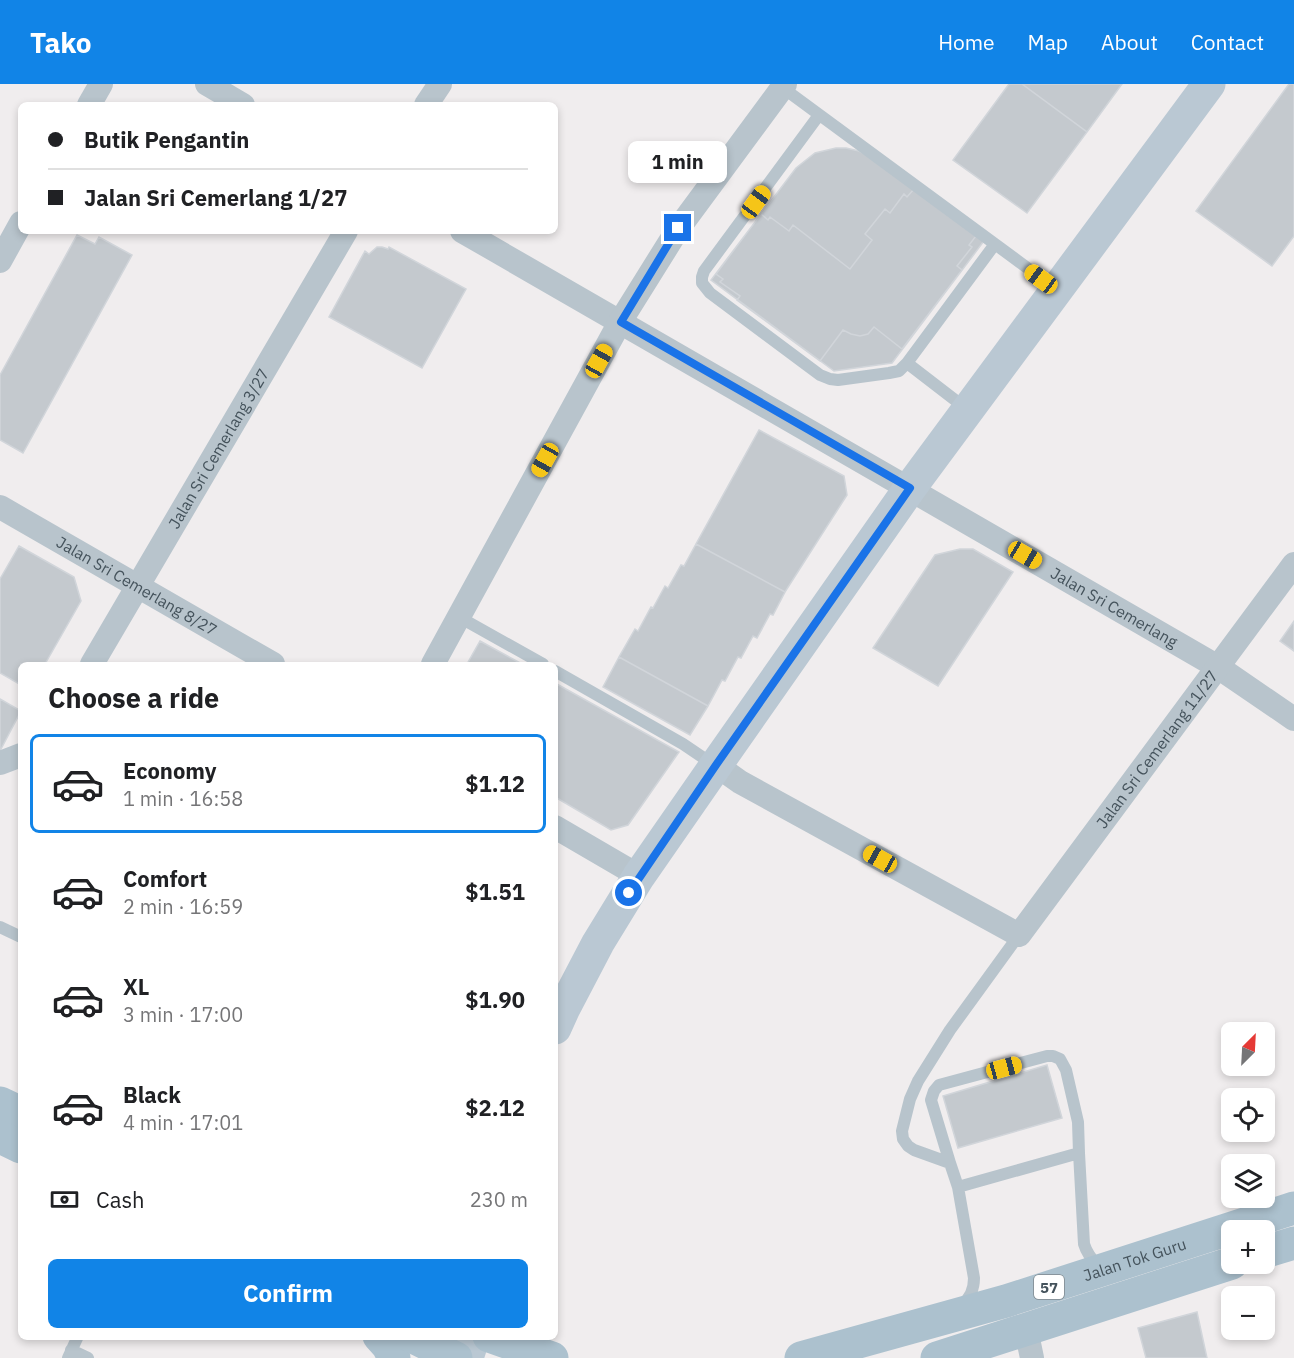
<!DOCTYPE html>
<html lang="en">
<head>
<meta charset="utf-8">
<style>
	:root { --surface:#fff; --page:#f6f6f6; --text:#202124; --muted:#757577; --line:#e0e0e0; --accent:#1184e7 }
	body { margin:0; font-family:"IBM Plex Sans",sans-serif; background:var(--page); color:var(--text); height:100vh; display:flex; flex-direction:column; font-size:22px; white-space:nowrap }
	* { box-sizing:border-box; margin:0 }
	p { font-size:20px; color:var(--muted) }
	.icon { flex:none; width:33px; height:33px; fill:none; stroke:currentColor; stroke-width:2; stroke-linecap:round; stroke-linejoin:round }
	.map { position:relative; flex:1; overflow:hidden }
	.side { position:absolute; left:18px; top:578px; width:540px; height:678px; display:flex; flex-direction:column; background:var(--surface); border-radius:9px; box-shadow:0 3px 9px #0003 }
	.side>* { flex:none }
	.top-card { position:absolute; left:18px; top:18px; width:540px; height:132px; border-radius:9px; box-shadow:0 3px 9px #0003; display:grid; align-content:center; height:132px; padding:0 30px; background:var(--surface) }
	.needle { width:39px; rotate:24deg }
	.tools { position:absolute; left:1221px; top:938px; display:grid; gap:12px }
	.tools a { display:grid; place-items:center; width:54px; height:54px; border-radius:9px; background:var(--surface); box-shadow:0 3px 9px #0003; font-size:30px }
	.end { position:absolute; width:27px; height:27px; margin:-14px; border:8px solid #1a73e8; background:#fff; box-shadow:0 0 0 3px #fff }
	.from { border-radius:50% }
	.bubble { position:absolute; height:42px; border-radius:9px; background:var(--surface); box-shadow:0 3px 9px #0003; font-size:20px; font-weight:800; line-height:42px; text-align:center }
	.car { position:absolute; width:18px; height:36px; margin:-18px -9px; border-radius:8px; box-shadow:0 0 4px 2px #0007; background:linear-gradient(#f5c518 24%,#345 0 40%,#f5c518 0 76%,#345 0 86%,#f5c518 0) }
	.top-card b { display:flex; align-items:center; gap:21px; height:57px; font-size:22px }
	.top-card b+b { border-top:2px solid var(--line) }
	.top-card i { width:15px; height:15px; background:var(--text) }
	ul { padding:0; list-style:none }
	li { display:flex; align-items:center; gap:18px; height:99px; margin:0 12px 9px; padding:0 18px; border:3px solid transparent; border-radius:9px }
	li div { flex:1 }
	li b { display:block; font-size:22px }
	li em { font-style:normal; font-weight:800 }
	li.selected { border-color:var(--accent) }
	li>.icon { width:54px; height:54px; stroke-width:1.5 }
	h2 { padding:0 30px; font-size:27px; line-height:72px }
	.pay { display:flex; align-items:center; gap:15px; height:66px; padding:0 30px; font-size:22px }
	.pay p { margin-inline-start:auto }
	.action { display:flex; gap:12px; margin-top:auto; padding:12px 30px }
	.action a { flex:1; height:69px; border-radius:9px; background:var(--accent); color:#fff; font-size:24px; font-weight:800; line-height:69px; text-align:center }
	header { display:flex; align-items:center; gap:36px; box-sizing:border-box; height:84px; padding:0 30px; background:var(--accent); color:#fff }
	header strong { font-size:28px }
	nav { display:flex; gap:33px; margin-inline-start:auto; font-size:21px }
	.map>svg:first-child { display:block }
</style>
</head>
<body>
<header>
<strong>Tako</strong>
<nav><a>Home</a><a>Map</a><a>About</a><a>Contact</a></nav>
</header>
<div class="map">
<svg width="1294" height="1274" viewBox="0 0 1294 1274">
	<rect width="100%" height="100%" fill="#f0edee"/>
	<!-- building -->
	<path fill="#c4c9ce" stroke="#d1d5da" stroke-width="1.5" d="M 1009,0 L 1022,0 L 1087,48 L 1027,129 L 953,76 Z
		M 1022,0 L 1122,0 L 1087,48 Z
		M 1289,0 L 1294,0 L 1294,152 L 1272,182 L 1196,127 Z
		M 836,64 L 846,64 L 859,67 L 869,72 L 984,157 L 892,279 L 834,287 L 711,196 L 796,84 L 815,69 Z
		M 914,105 L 976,152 L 969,161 L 972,163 L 957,182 L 962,186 L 902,265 L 874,243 L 868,250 L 860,252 L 851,250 L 843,246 L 820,277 L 737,216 L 740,212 L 720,198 L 723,195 L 716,190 L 761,130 L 768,136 L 770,133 L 789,147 L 793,141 L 850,185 L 872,156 L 865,150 L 885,125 L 890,129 L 904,110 L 907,113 Z
		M 77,151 L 95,160 L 99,153 L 132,171 L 23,369 L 0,356 L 0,291 Z
		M 377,163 L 382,163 L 388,165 L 389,163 L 466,205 L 422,284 L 329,233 L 365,167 L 369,170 Z
		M 759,346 L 844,392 L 847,411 L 785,508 L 696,460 Z
		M 696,460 L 785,508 L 773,531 L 770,530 L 757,554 L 753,552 L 741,574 L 738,573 L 725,597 L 722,596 L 708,622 L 619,573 L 635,545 L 638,547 L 651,523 L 653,524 L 665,502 L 668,504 L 681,481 L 684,482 Z
		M 19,462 L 74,493 L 81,517 L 45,580 L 21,580 L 21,601 L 0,589 L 0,495 Z
		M 960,465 L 973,465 L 1013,488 L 938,602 L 873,564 L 935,471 Z
		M 1294,537 L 1294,567 L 1280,557 Z
		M 480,557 L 522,580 L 467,580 Z
		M 619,573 L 708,622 L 690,651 L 603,603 Z
		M 555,599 L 679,668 L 628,741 L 611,746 L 555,713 Z
		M 0,615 L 21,627 L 0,667 Z
		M 1047,981 L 1062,1034 L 958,1064 L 943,1012 Z
		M 1197,1228 L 1207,1274 L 1146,1274 L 1138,1244 Z"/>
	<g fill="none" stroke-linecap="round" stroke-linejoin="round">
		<!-- lane -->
		<path stroke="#b8c4cc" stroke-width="12" d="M 783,4 L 1056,205
			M 819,31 L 704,187 L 702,193 L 702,199 L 710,209 L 820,291 L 830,295 L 838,296 L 889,289 L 899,287 L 907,279 L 995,160
			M 907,279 L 968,326
			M 459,533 L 543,580
			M 555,587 L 683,660 L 714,681
			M 0,843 L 21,853
			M 950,1079 L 931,1016 L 934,1007 L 939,1001 L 1047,972 L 1053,972 L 1060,975 L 1066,986 L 1078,1038 L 1079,1069
			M 958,1103 L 950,1079 L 914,1066 L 908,1062 L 903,1055 L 902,1047 L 910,1015 L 918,997 L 950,946 L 1019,851
			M 961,1222 C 970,1214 974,1206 974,1194 L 958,1103 L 1079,1069 L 1084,1160 C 1087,1170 1092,1176 1099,1183
			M 71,1266 L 88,1274
			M 68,1274 L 78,1252"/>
		<!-- street -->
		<g stroke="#b8c4cc" stroke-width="24">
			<path d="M 207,0 L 243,21"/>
			<path d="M 89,21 L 101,0"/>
			<path d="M 426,21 L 440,0"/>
			<path id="s1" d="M 462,147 L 1180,561 L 1218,583 L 1294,635"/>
			<path d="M 0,177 L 21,139"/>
			<path id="s2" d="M 0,423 L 273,580"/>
			<path id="s3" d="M 92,580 L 346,147"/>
			<path d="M 433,580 L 620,238 L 678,145 L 785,0"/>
			<path d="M 0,679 L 21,671"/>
			<path id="s4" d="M 716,681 L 740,698 L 1019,851 L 1294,480"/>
			<path d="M 555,743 L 639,792"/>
			<path d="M 1026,1245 L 1032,1274"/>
		</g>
		<!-- secondary -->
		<path stroke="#bac8d3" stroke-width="33" d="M 555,944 L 564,924 L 598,859 L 639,792 L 716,681 L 910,404 L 1209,0
			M 467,1274 L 474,1252"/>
		<!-- primary -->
		<g stroke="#acc1ce" stroke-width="33">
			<path d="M 0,1019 L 21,1029"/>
			<path d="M 0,1053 L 21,1063"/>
			<path d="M 1264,1168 L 1294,1159"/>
			<path d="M 379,1252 L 388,1262 L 394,1274"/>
			<path d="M 411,1252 L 456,1274"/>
			<path d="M 489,1252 L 552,1274"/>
			<path id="s5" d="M 801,1274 L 1006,1217 L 1294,1124"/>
			<path d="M 937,1274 L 1232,1179"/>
		</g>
	</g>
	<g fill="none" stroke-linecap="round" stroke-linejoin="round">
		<!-- route -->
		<path stroke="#1a73e8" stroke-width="8" d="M 629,809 L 716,681 L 910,404 L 621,238 L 678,144"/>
	</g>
	<g text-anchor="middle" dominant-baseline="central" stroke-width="4.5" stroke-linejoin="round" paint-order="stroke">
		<!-- shield labels -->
		<rect fill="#fff" stroke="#7d878d" stroke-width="1.5" x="1034" y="1191" width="30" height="24" rx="4.5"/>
		<g font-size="15" font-weight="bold" fill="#45535c">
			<text x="1049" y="1203">57</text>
		</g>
		<!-- street labels -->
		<g font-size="16" fill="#45535c" stroke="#fff">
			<text stroke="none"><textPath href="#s3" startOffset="250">Jalan Sri Cemerlang 3/27</textPath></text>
			<text stroke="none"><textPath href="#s2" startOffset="158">Jalan Sri Cemerlang 8/27</textPath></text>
			<text stroke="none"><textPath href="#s1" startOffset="753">Jalan Sri Cemerlang</textPath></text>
			<text stroke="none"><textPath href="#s4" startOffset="579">Jalan Sri Cemerlang 11/27</textPath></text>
			<text stroke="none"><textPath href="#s5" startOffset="348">Jalan Tok Guru</textPath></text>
		</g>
	</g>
</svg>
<div class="tools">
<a><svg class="needle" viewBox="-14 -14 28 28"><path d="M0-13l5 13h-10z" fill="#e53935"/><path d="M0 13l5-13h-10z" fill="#757577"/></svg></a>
<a><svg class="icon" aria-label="locate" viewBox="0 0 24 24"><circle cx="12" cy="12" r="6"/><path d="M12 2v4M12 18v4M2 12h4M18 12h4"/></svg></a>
<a><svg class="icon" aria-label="layers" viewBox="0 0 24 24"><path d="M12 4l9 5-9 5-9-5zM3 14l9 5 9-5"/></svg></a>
<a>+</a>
<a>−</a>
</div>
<i class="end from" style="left:629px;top:809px"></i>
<i class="end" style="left:678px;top:144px"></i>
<div class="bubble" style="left:628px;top:57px;width:99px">1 min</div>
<i class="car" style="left:756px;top:118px;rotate:36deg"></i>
<i class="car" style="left:1041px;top:195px;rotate:306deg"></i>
<i class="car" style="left:599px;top:277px;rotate:29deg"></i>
<i class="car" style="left:545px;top:376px;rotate:209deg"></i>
<i class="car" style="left:1025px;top:471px;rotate:120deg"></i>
<i class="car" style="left:880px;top:775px;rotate:299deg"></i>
<i class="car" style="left:1004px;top:984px;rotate:75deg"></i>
<div class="top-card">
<b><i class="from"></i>Butik Pengantin</b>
<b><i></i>Jalan Sri Cemerlang 1/27</b>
</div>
<section class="side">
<h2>Choose a ride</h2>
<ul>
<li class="selected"><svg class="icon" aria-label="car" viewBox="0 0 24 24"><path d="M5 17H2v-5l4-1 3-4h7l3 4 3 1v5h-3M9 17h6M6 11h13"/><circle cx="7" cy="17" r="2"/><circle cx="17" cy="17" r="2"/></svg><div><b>Economy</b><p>1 min · 16:58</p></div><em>$1.12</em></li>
<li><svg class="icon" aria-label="car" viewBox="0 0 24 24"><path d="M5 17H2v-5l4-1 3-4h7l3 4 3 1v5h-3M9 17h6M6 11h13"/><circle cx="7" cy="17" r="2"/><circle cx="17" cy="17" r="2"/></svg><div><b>Comfort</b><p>2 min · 16:59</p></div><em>$1.51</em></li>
<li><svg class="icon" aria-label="car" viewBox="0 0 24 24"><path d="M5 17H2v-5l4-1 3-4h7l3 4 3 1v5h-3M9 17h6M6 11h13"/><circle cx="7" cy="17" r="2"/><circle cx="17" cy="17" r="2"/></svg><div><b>XL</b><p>3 min · 17:00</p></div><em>$1.90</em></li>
<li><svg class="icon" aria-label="car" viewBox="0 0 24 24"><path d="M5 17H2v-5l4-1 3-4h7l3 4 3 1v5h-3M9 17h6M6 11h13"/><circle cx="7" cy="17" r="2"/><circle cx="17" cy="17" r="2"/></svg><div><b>Black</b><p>4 min · 17:01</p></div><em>$2.12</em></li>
</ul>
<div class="pay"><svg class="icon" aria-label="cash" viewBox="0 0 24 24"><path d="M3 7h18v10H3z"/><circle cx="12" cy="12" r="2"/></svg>Cash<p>230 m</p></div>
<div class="action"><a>Confirm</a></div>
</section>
</div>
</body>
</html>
